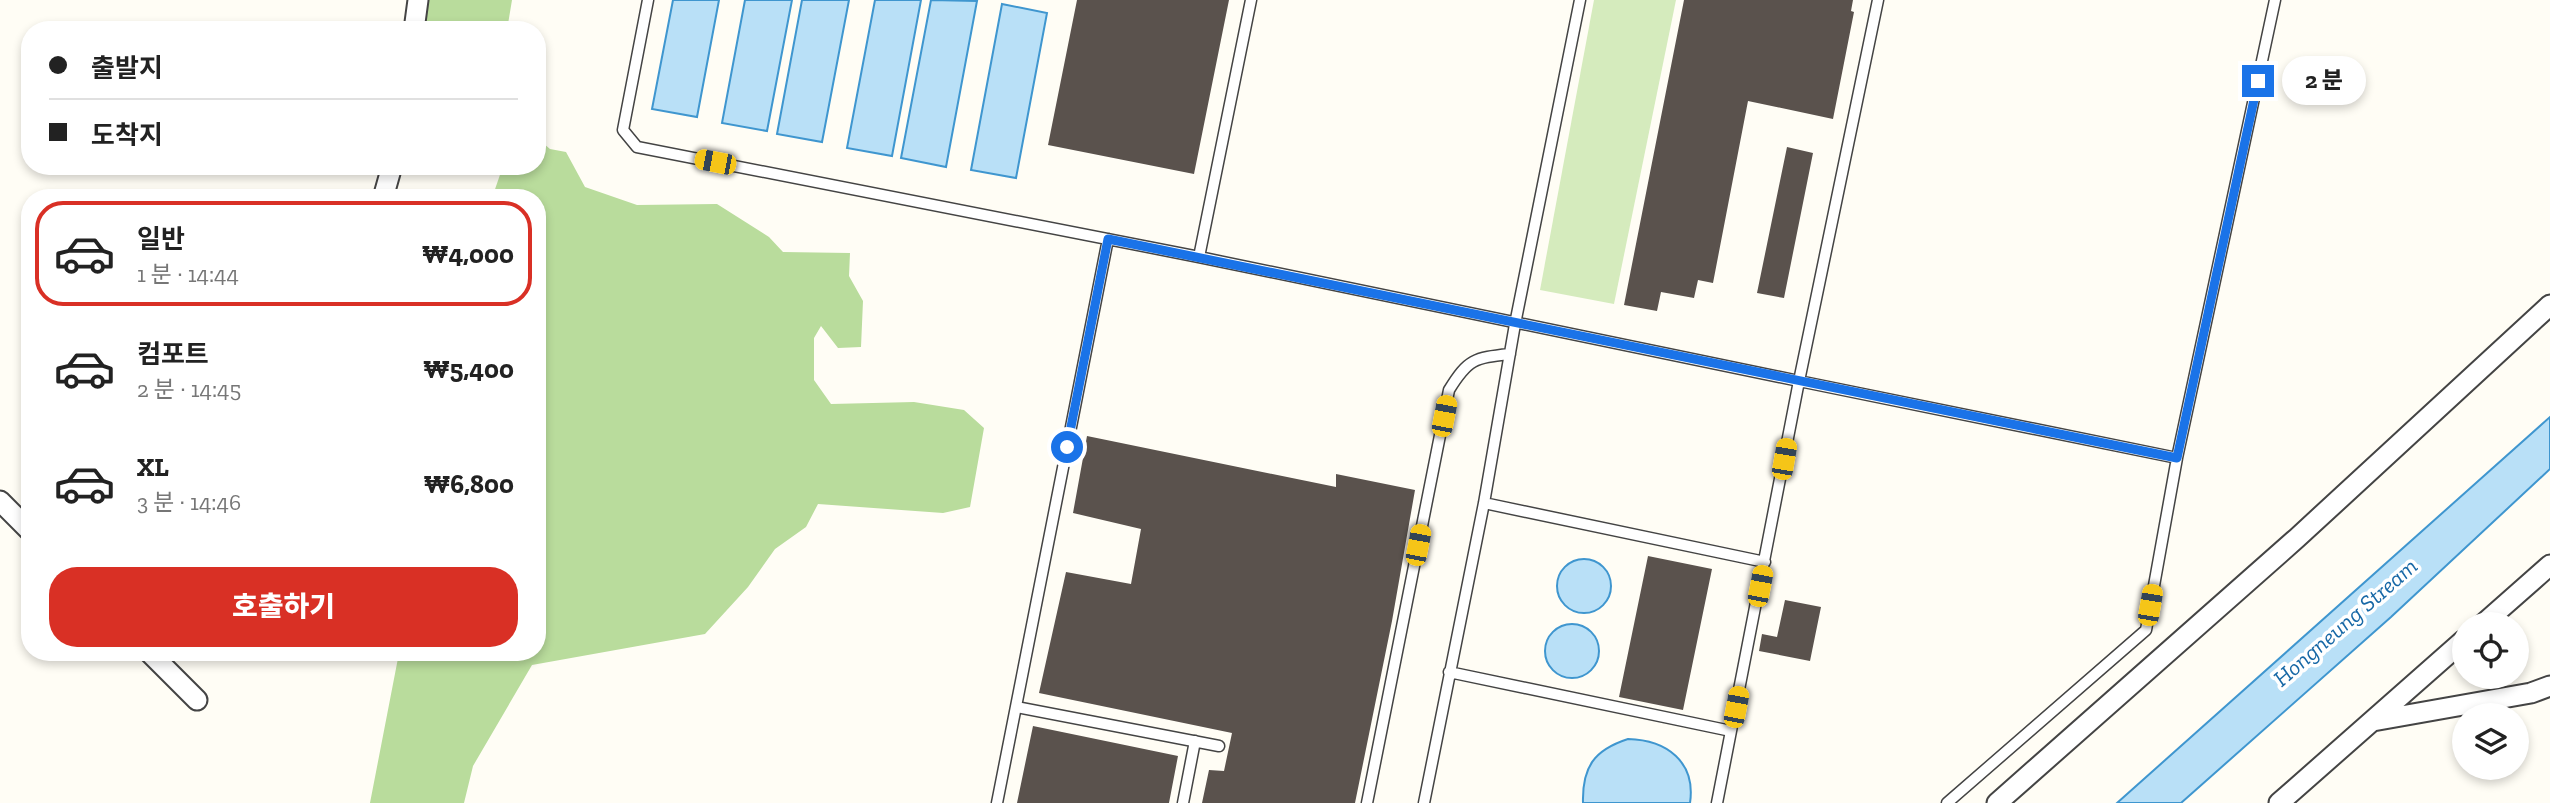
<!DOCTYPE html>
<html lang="ko">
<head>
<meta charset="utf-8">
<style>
	:root { --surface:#fff; --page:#f6f6f6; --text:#222; --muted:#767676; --line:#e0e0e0; --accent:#d93025 }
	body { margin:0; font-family:"Zilla Slab","Noto Sans KR",serif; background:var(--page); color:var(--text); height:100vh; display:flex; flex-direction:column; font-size:26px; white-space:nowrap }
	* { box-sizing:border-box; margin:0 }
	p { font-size:23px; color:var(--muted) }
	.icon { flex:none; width:38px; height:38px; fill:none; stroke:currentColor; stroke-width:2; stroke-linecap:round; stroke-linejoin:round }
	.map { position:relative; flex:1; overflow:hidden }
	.panel { position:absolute; left:21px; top:189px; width:525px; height:472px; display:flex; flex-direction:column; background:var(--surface); border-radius:28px; box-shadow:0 4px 10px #0003 }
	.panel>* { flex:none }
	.hud { position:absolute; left:21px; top:21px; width:525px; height:154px; border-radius:28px; box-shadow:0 4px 10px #0003; display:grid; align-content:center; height:154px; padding:0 28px; background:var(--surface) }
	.controls { position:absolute; left:2452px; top:612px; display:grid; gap:14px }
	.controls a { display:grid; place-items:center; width:77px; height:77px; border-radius:50%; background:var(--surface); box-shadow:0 4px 10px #0003; font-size:35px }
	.end { position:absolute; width:32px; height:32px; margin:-16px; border:9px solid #1a73e8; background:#fff; box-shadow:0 0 0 4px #fff }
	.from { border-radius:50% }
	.bubble { position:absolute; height:49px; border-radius:24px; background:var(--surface); box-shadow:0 4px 10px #0003; font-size:23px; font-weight:800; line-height:49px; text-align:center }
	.car { position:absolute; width:21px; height:42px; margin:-21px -10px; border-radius:9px; box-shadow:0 0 5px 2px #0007; background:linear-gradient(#f5c518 24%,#345 0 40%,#f5c518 0 76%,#345 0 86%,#f5c518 0) }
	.hud b { display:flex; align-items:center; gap:24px; height:66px; font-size:26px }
	.hud b+b { border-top:2px solid var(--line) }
	.hud i { width:18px; height:18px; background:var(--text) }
	ul { padding:12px 0 0; list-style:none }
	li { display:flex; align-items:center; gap:21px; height:105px; margin:0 14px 10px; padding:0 14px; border:4px solid transparent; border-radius:28px }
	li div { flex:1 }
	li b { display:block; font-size:26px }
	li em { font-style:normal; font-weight:800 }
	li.on { border-color:var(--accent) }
	li>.icon { width:63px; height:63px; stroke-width:1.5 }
	.primary-button { display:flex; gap:14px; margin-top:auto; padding:14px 28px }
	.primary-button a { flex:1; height:80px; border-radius:28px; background:var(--accent); color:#fff; font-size:28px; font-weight:800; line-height:80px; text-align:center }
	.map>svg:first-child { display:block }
</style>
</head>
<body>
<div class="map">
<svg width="2550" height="803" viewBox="0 0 2550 803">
	<rect width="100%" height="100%" fill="#fffdf5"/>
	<!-- green -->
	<path fill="#d5ebbd" d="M 1594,0 L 1676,0 L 1614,304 L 1540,290 Z"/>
	<!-- forest -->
	<path fill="#b9dc9c" d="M 428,0 L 512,0 L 507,30 L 425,30 Z
		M 537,138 L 550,149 L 566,152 L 585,187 L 637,205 L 717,204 L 769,237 L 783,252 L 850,253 L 849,276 L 863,301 L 861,347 L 838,348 L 821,326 L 814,338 L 814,380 L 831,404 L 914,402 L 964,410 L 984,428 L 970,507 L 943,513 L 818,504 L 806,527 L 775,549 L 748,587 L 705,634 L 532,665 L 473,766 L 464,803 L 370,803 L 399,653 L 537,653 L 537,198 L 492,198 L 503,166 L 537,166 Z"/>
	<!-- water -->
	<path fill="#b9e0f7" stroke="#3f96cf" stroke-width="2" d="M 673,0 L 719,0 L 697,117 L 652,109 Z
		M 745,0 L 792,0 L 767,131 L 722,123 Z
		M 802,0 L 849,0 L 822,142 L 777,134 Z
		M 875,0 L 921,0 L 892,156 L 847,148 Z
		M 931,0 L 977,1 L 946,167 L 901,158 Z
		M 1002,4 L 1047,13 L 1016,178 L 971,170 Z
		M 2550,417 L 2550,469 L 2391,617 L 2181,803 L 2117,803 Z
		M1557 586a27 27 0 1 1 54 0a27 27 0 1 1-54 0Z
		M1545 651a27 27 0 1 1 54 0a27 27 0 1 1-54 0Z
		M 1628,739 C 1667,740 1696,762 1690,803 L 1583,803 C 1582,767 1594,750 1628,739 Z"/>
	<!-- building -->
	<path fill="#5a524d" d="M 1077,0 L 1229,0 L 1194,174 L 1048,145 Z
		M 1684,0 L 1853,0 L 1851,11 L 1854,12 L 1833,119 L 1748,101 L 1713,283 L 1698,280 L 1694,298 L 1661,292 L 1657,311 L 1624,305 Z
		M 1787,147 L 1813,153 L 1784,298 L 1757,293 Z
		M 1087,436 L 1336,487 L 1336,474 L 1415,490 L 1392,621 L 1355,803 L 1202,803 L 1209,770 L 1224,771 L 1232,733 L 1039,693 L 1066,572 L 1131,584 L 1141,529 L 1073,513 Z
		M 1648,556 L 1712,569 L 1683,710 L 1619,697 Z
		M 1785,600 L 1821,607 L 1810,661 L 1759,651 L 1762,634 L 1777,637 Z
		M 1033,726 L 1178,756 L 1169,803 L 1017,803 Z"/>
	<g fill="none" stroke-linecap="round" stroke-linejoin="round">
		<defs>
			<path id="service" d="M 648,0 L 623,130 L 637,147 L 1199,257 L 1799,381 L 1717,803
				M 1878,0 L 1799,381 L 2177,458
				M 1199,257 L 1251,0
				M 1484,503 L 1765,562
				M 1449,672 L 1731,731
				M 1016,707 L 1219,746
				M 997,803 L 1108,239
				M 1183,803 L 1195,741
				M 1367,803 L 1449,390 C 1468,359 1474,358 1510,354
				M 1424,803 L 1484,503 L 1515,324 L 1580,0
				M 1947,803 L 2146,630 L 2177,458 L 2275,0"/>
			<path id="minor" d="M 414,30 L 418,0
				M 383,198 L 392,166
				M 0,501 L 30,531
				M 2482,625 L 2550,565
				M 150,653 L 197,700
				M 2373,721 L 2531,693 L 2550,686
				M 1997,803 L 2297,538 L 2550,305
				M 2279,803 L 2464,640"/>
		</defs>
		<!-- service casing -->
		<use href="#service" stroke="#444" stroke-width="13"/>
		<!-- minor casing -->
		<use href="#minor" stroke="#444" stroke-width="23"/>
		<!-- service -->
		<use href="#service" stroke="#fff" stroke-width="10"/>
		<!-- minor -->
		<use href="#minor" stroke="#fff" stroke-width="19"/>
	</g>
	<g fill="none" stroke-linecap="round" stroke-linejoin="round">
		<!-- route -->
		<path stroke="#1a73e8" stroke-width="9" d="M 1067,447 L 1108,239 L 2177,458 L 2258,81"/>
	</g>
	<g text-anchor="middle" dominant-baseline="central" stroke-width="7" stroke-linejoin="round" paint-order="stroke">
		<!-- water labels -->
		<g font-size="23" font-style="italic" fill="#1768a6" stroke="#fff">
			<text transform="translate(2345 622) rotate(-41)">Hongneung Stream</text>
		</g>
	</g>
</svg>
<div class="controls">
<a><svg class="icon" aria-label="locate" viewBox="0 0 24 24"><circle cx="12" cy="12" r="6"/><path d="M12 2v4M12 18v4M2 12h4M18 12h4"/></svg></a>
<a><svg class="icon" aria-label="layers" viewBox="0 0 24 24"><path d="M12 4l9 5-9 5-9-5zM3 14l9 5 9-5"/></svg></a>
</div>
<i class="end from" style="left:1067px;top:447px"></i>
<i class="end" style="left:2258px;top:81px"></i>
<div class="bubble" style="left:2282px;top:56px;width:84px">2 분</div>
<i class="car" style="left:715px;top:162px;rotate:281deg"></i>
<i class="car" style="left:1444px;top:416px;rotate:11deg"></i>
<i class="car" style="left:1784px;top:459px;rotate:10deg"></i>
<i class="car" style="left:1418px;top:545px;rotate:11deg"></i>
<i class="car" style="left:1760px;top:586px;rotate:11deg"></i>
<i class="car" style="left:2150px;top:605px;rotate:10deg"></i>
<i class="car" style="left:1736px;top:707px;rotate:11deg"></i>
<div class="hud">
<b><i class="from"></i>출발지</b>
<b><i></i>도착지</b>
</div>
<section class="panel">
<ul>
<li class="on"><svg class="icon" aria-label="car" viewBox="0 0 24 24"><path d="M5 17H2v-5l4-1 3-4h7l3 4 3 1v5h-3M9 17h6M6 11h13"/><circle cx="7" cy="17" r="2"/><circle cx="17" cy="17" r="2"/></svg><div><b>일반</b><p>1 분 · 14:44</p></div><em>₩4,000</em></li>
<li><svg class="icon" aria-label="car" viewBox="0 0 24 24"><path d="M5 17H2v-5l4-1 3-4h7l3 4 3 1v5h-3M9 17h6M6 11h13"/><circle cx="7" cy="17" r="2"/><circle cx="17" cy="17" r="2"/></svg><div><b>컴포트</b><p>2 분 · 14:45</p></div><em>₩5,400</em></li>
<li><svg class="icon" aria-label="car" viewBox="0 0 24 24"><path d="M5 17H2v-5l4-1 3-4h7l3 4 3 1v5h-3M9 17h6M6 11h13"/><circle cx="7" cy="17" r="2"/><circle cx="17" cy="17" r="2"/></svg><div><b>XL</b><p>3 분 · 14:46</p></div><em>₩6,800</em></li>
</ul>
<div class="primary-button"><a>호출하기</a></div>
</section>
</div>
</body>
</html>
